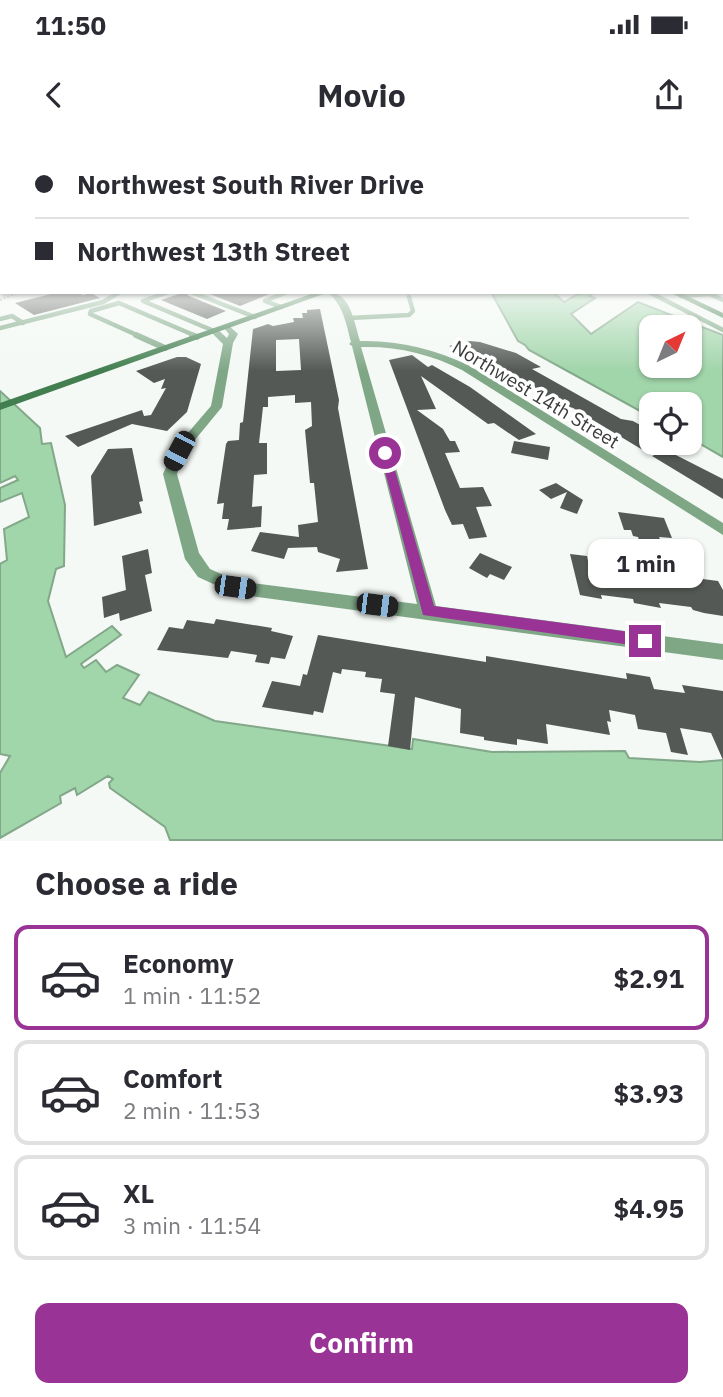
<!DOCTYPE html>
<html lang="en">
<head>
<meta charset="utf-8">
<style>
	:root { --surface:#fff; --page:#f7f7f7; --text:#2b2b33; --muted:#7c7c81; --line:#e1e1e2; --accent:#9a3396 }
	body { margin:0; font-family:"IBM Plex Sans",sans-serif; background:var(--page); color:var(--text); height:100vh; display:flex; flex-direction:column; font-size:26px; white-space:nowrap }
	* { box-sizing:border-box; margin:0 }
	p { font-size:23px; color:var(--muted) }
	.icon { flex:none; width:38px; height:38px; fill:none; stroke:currentColor; stroke-width:2; stroke-linecap:round; stroke-linejoin:round }
	.map { position:relative; height:701px; overflow:hidden }
	.sheet { display:flex; flex-direction:column; background:var(--surface); flex:1 }
	.sheet>* { flex:none }
	.hud { position:absolute; left:0px; top:0px; width:724px; height:154px; box-shadow:0 2px 5px #0004; display:grid; align-content:center; height:154px; padding:0 35px; background:var(--surface) }
	.needle { width:46px; rotate:43deg }
	.controls { position:absolute; left:639px; top:175px; display:grid; gap:14px }
	.controls a { display:grid; place-items:center; width:63px; height:63px; border-radius:14px; background:var(--surface); box-shadow:0 2px 5px #0004; font-size:35px }
	.end { position:absolute; width:32px; height:32px; margin:-16px; border:9px solid #9a3396; background:#fff; box-shadow:0 0 0 4px #fff }
	.from { border-radius:50% }
	.bubble { position:absolute; height:49px; border-radius:14px; background:var(--surface); box-shadow:0 2px 5px #0004; font-size:23px; font-weight:700; line-height:49px; text-align:center }
	.car { position:absolute; width:21px; height:42px; margin:-21px -10px; border-radius:9px; box-shadow:0 0 5px 2px #0007; background:linear-gradient(#222 24%,#8ab4d8 0 40%,#222 0 76%,#8ab4d8 0 86%,#222 0) }
	.hud b { display:flex; align-items:center; gap:24px; height:66px; font-size:26px }
	.hud b+b { border-top:2px solid var(--line) }
	.hud i { width:18px; height:18px; background:var(--text) }
	ul { padding:0; list-style:none }
	li { display:flex; align-items:center; gap:21px; height:105px; margin:0 14px 10px; padding:0 21px; border:4px solid var(--line); border-radius:14px }
	li div { flex:1 }
	li b { display:block; font-size:26px }
	li em { font-style:normal; font-weight:700 }
	li.on { border-color:var(--accent) }
	li>.icon { width:63px; height:63px; stroke-width:1.5 }
	h2 { padding:0 35px; font-size:32px; line-height:84px }
	.primary-button { display:flex; gap:14px; margin-top:auto; padding:14px 35px }
	.primary-button a { flex:1; height:80px; border-radius:14px; background:var(--accent); color:#fff; font-size:28px; font-weight:700; line-height:80px; text-align:center }
	.status { display:flex; justify-content:space-between; align-items:center; height:49px; padding:0 35px; background:var(--surface); direction:ltr }
	.status svg { height:19px; fill:currentColor }
	header { display:flex; justify-content:space-between; align-items:center; height:91px; padding:0 35px; background:var(--surface); font-size:32px; font-weight:700 }
	.map>svg:first-child { display:block }
</style>
</head>
<body>
<div class="status"><b>11:50</b><svg viewBox="0 0 49 12"><path d="M0 12V9h3v3zM5 12V6h3v6zM10 12V3h3v9zM15 12V0h3v12zM26 1h20v11H26zM47 4h2v5h-2z"/></svg></div>
<header><svg class="icon" aria-label="back" viewBox="0 0 24 24"><path d="M15 5l-7 7 7 7"/></svg>Movio<svg class="icon" aria-label="share" viewBox="0 0 24 24"><path d="M12 15V3M7 8l5-5 5 5M5 13v7h14v-7"/></svg></header>
<div class="map">
<svg width="723" height="701" viewBox="0 0 723 701">
	<rect width="100%" height="100%" fill="#f4f9f5"/>
	<!-- water -->
	<path fill="#a1d5aa" stroke="#82a789" stroke-width="2" fill-rule="evenodd" d="M 491,152 L 553,152 L 564,162 L 578,154 L 595,152 L 589,156 L 595,158 L 571,174 L 591,194 L 638,162 L 723,195 L 723,317 L 690,298 L 690,264 L 651,264 L 651,277 L 529,210 L 525,205 L 518,201 ZM 651,187 L 690,187 L 690,226 L 651,226 Z
		M 0,251 L 40,288 L 42,304 L 51,303 L 65,365 L 64,426 L 56,429 L 48,461 L 66,517 L 112,486 L 121,495 L 81,524 L 84,528 L 96,520 L 106,532 L 117,525 L 139,535 L 123,558 L 140,565 L 149,552 L 215,581 L 412,609 L 413,599 L 492,612 L 625,611 L 629,618 L 700,622 L 723,620 L 723,700 L 170,700 L 165,687 L 110,648 L 109,643 L 113,639 L 108,636 L 77,655 L 75,648 L 60,656 L 61,663 L 0,698 L 0,633 L 10,616 L 0,614 L 0,424 L 7,420 L 4,389 L 29,377 L 22,353 L 0,362 L 0,348 L 18,340 L 15,336 L 0,343 Z"/>
	<!-- building -->
	<path fill="#545955" fill-rule="evenodd" d="M 59,152 L 76,152 L 83,155 L 91,153 L 100,158 L 34,175 L 15,163 Z
		M 185,152 L 189,156 L 226,171 L 207,179 L 161,160 Z
		M 205,152 L 274,152 L 240,166 Z
		M 320,169 L 339,260 L 338,268 L 368,429 L 336,432 L 340,419 L 318,412 L 317,407 L 288,408 L 284,419 L 251,411 L 260,392 L 299,397 L 298,385 L 318,382 L 314,343 L 310,343 L 305,290 L 312,286 L 311,262 L 295,263 L 295,255 L 268,257 L 268,267 L 263,267 L 259,303 L 267,303 L 267,334 L 254,335 L 252,367 L 262,366 L 261,387 L 227,390 L 229,379 L 222,379 L 224,363 L 217,364 L 226,304 L 228,301 L 239,300 L 240,283 L 243,282 L 253,189 L 268,184 L 273,186 L 294,182 L 293,178 L 303,178 L 302,173 L 307,173 L 307,170 ZM 299,199 L 301,230 L 276,231 L 276,200 Z
		M 470,201 L 480,202 L 516,213 L 541,227 L 532,229 L 621,279 L 633,281 L 651,291 L 651,315 L 573,268 L 557,263 L 491,225 L 495,224 L 449,206 Z
		M 412,215 L 428,227 L 432,225 L 470,247 L 536,294 L 519,300 L 494,283 L 488,284 L 421,236 L 436,269 L 417,270 L 443,289 L 450,301 L 455,301 L 460,312 L 445,313 L 460,348 L 483,347 L 492,366 L 476,367 L 487,397 L 469,399 L 463,384 L 452,385 L 445,370 L 389,220 Z
		M 177,217 L 186,217 L 201,224 L 187,272 L 167,291 L 132,284 L 78,307 L 65,296 L 142,270 L 144,276 L 151,275 L 166,248 L 161,249 L 165,239 L 154,243 L 136,231 Z
		M 514,301 L 550,307 L 548,320 L 511,313 Z
		M 132,308 L 143,361 L 139,362 L 142,373 L 94,386 L 91,336 L 108,309 Z
		M 666,310 L 723,339 L 723,359 L 652,316 Z
		M 556,343 L 583,360 L 577,374 L 560,368 L 567,352 L 551,359 L 539,350 Z
		M 618,372 L 664,378 L 672,398 L 659,397 L 660,399 L 658,399 L 672,435 L 718,441 L 723,450 L 723,476 L 704,473 L 693,470 L 691,467 L 659,463 L 661,468 L 634,463 L 633,459 L 601,455 L 602,459 L 580,455 L 570,414 L 587,416 L 591,436 L 628,441 L 626,435 L 652,438 L 638,397 L 633,396 L 631,390 L 624,390 Z
		M 148,409 L 152,433 L 145,435 L 152,471 L 120,481 L 119,473 L 104,478 L 102,457 L 126,450 L 122,416 Z
		M 480,413 L 512,427 L 504,440 L 490,434 L 487,438 L 469,428 Z
		M 216,479 L 272,488 L 271,491 L 293,496 L 285,519 L 271,517 L 269,524 L 255,522 L 257,515 L 231,511 L 228,518 L 157,510 L 169,487 L 183,489 L 187,480 L 214,484 Z
		M 318,495 L 486,522 L 486,516 L 627,539 L 626,533 L 650,537 L 654,549 L 685,553 L 682,545 L 723,551 L 723,620 L 711,593 L 680,588 L 688,615 L 671,612 L 666,593 L 638,589 L 635,575 L 609,570 L 611,582 L 607,581 L 610,595 L 546,584 L 548,604 L 517,599 L 517,605 L 484,600 L 484,597 L 460,593 L 461,569 L 415,557 L 410,610 L 388,606 L 395,554 L 380,552 L 382,539 L 365,537 L 366,532 L 342,529 L 341,534 L 333,532 L 323,573 L 314,571 L 313,575 L 262,567 L 272,541 L 300,546 L 303,534 L 307,535 Z"/>
	<g fill="none" stroke-linecap="round" stroke-linejoin="round">
		<!-- path -->
		<path stroke="#9fa3a0" stroke-width="2" stroke-dasharray="2 2" stroke-linecap="butt" d="M 0,160 L 19,152
			M 690,200 L 703,189
			M 657,230 L 662,226"/>
		<!-- lane-far1 -->
		<path stroke="#7fa786" stroke-width="4.5" d="M 168,152 L 143,161 L 214,191
			M 191,152 L 255,177
			M 649,152 L 723,190
			M 681,156 L 709,154 L 723,160
			M 281,167 L 265,161 L 287,152
			M 349,178 L 409,175 L 413,171 L 409,157
			M 0,179 L 12,176 L 23,183
			M 0,188 L 103,162 L 120,152
			M 139,196 L 90,174 L 91,171 L 119,163 L 196,196"/>
		<!-- lane -->
		<path stroke="#7fa786" stroke-width="6" d="M 136,195 L 165,208
			M 192,195 L 197,197"/>
		<!-- street -->
		<path fill="#7fa786" fill-rule="evenodd" d="M 327,152 C 351,152 354,182 360,201 C 399,200 434,209 470,226 L 723,383 L 723,395 L 462,230 C 430,214 398,206 361,207 L 436,466 L 723,504 L 723,520 L 235,454 L 198,437 L 185,419 L 163,334 L 175,308 L 211,266 L 223,204 L 210,191 L 217,189 L 227,198 L 229,194 L 223,187 L 227,184 L 238,194 L 233,203 L 222,267 L 185,312 L 177,334 L 199,413 L 210,429 L 237,441 L 417,464 L 352,206 L 349,204 L 351,202 C 346,183 343,164 327,152 Z"/>
		<!-- secondary -->
		<path fill="#427e50" fill-rule="evenodd" d="M 317,152 L 329,152 L 0,270 L 0,263 Z
			M 669,152 L 679,152 L 723,173 L 723,178 Z"/>
	</g>
	<!-- sky -->
	<linearGradient id="sky" x2="0" y2="1"><stop stop-color="#8bc1cf"/><stop offset="0.58" stop-color="#fafcfa"/><stop offset="1" stop-color="#fafcfa" stop-opacity="0"/></linearGradient>
	<rect width="723" height="231" fill="url(#sky)"/>
	<!-- route -->
	<path fill="#9a3396" d="M 385,310 L 390,313 L 434,466 L 645,494 L 651,496 L 653,501 L 651,505 L 645,507 L 423,475 L 380,313 Z"/>
	<g text-anchor="middle" dominant-baseline="central" stroke-width="7" stroke-linejoin="round" paint-order="stroke">
		<!-- street labels -->
		<g font-size="19" fill="#3b3d3b" stroke="#fff">
			<text transform="translate(536 254) rotate(31)">Northwest 14th Street</text>
		</g>
	</g>
</svg>
<div class="controls">
<a><svg class="needle" viewBox="-14 -14 28 28"><path d="M0-13l5 13h-10z" fill="#e53935"/><path d="M0 13l5-13h-10z" fill="#7c7c81"/></svg></a>
<a><svg class="icon" aria-label="locate" viewBox="0 0 24 24"><circle cx="12" cy="12" r="6"/><path d="M12 2v4M12 18v4M2 12h4M18 12h4"/></svg></a>
</div>
<i class="end from" style="left:385px;top:313px"></i>
<i class="end" style="left:645px;top:501px"></i>
<div class="bubble" style="left:588px;top:399px;width:116px">1 min</div>
<i class="car" style="left:179px;top:311px;rotate:208deg"></i>
<i class="car" style="left:235px;top:447px;rotate:98deg"></i>
<i class="car" style="left:377px;top:465px;rotate:97deg"></i>
<div class="hud">
<b><i class="from"></i>Northwest South River Drive</b>
<b><i></i>Northwest 13th Street</b>
</div>
</div>
<section class="sheet">
<h2>Choose a ride</h2>
<ul>
<li class="on"><svg class="icon" aria-label="car" viewBox="0 0 24 24"><path d="M5 17H2v-5l4-1 3-4h7l3 4 3 1v5h-3M9 17h6M6 11h13"/><circle cx="7" cy="17" r="2"/><circle cx="17" cy="17" r="2"/></svg><div><b>Economy</b><p>1 min · 11:52</p></div><em>$2.91</em></li>
<li><svg class="icon" aria-label="car" viewBox="0 0 24 24"><path d="M5 17H2v-5l4-1 3-4h7l3 4 3 1v5h-3M9 17h6M6 11h13"/><circle cx="7" cy="17" r="2"/><circle cx="17" cy="17" r="2"/></svg><div><b>Comfort</b><p>2 min · 11:53</p></div><em>$3.93</em></li>
<li><svg class="icon" aria-label="car" viewBox="0 0 24 24"><path d="M5 17H2v-5l4-1 3-4h7l3 4 3 1v5h-3M9 17h6M6 11h13"/><circle cx="7" cy="17" r="2"/><circle cx="17" cy="17" r="2"/></svg><div><b>XL</b><p>3 min · 11:54</p></div><em>$4.95</em></li>
</ul>
<div class="primary-button"><a>Confirm</a></div>
</section>
</body>
</html>
